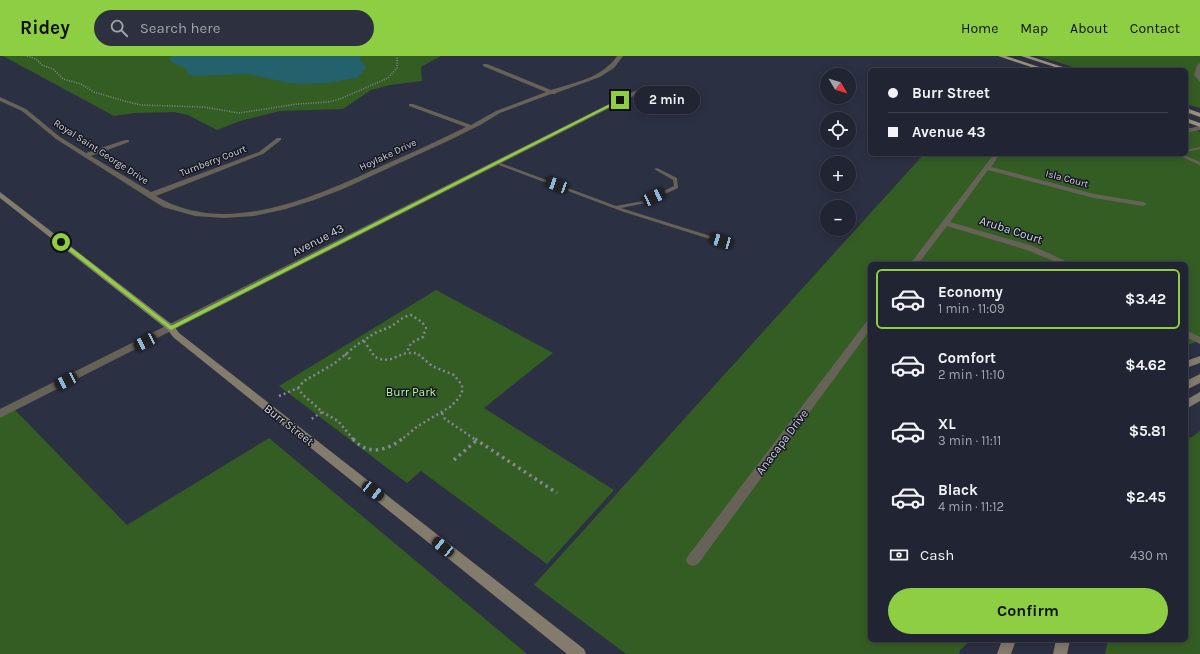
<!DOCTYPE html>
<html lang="en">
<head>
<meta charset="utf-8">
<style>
	:root { --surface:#212432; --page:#2d303e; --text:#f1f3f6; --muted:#a2a4ac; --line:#3e414d; --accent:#8ece43 }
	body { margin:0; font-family:Karla,sans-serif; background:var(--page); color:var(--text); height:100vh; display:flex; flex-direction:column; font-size:15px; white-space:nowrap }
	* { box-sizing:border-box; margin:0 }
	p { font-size:13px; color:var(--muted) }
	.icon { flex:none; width:22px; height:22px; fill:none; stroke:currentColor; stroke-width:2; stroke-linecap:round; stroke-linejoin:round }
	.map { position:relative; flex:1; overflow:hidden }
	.panel { position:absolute; left:868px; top:206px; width:320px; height:380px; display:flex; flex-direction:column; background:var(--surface); border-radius:6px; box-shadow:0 2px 10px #0003,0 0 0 1px var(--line) }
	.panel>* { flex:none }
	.hud { position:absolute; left:868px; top:12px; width:320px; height:88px; border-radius:6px; box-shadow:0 2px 10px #0003,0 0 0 1px var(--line); display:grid; align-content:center; height:88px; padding:0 20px; background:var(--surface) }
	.needle { width:26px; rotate:128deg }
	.fabs { position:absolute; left:820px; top:12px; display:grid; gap:8px }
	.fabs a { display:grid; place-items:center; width:36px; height:36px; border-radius:50%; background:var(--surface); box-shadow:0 2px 10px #0003,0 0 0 1px var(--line); font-size:20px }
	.end { position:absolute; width:18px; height:18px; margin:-9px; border:5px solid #8ece43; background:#111; box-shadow:0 0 0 2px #111 }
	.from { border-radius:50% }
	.bubble { position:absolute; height:28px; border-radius:14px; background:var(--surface); box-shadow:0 2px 10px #0003,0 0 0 1px var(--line); font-size:13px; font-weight:700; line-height:28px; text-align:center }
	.car { position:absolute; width:12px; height:24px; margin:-12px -6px; border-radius:5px; box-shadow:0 0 3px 1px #0007; background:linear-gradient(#222 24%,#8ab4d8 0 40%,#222 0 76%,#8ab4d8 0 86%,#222 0) }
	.hud b { display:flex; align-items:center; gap:14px; height:38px; font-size:15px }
	.hud b+b { border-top:1px solid var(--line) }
	.hud i { width:10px; height:10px; background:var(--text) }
	ul { padding:7px 0 0; list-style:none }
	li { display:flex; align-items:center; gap:12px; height:60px; margin:0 8px 6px; padding:0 12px; border:2px solid transparent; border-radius:6px }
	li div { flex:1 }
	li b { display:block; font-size:15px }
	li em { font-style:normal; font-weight:700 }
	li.active { border-color:var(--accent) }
	li>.icon { width:36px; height:36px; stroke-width:1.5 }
	.pay { display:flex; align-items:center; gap:10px; height:44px; padding:0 20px; font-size:15px }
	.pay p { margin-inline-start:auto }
	.action { display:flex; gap:8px; margin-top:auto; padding:8px 20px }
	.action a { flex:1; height:46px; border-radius:24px; background:var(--accent); color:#111; font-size:16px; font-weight:700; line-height:46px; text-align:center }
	header { display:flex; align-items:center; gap:24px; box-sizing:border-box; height:56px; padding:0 20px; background:var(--accent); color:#111 }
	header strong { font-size:19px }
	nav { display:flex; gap:22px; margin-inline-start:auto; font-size:14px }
	.search { width:280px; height:36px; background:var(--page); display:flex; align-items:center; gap:10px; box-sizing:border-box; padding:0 14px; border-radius:22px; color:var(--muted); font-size:15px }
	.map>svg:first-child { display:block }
</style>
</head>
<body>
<header>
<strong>Ridey</strong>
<div class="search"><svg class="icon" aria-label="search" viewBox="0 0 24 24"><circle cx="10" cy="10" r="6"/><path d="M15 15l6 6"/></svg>Search here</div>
<nav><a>Home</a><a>Map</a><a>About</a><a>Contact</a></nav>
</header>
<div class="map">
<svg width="1200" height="598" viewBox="0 0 1200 598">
	<rect width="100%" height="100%" fill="#2c3043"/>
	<!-- green -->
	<path fill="#345d24" d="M 3,0 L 441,0 L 421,11 L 422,25 L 390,29 L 371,34 L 343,53 L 280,55 L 240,65 L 217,74 L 188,59 L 174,56 L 135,57 L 114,60 Z
		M 1038,0 L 1200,0 L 1200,52 L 1186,48 L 1186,14 L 1083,14 Z
		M 1186,71 L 1200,76 L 1200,284 L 1186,290 L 1186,208 L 870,208 L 870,584 L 971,584 L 960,594 L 959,598 L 626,598 L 534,529 L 924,98 L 1186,98 Z
		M 436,234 L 553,297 L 484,352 L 614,434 L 547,508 L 421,415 L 407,427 L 279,330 Z
		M 13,352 L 127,469 L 269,382 L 527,598 L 0,598 L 0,359 Z
		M 1200,375 L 1200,598 L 1105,598 L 1108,584 L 1186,584 L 1186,383 L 1192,381 Z"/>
	<!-- water -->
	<path fill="#23616c" d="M 172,0 L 361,0 L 360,3 L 366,10 L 362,17 L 358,20 L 360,21 L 328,27 L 301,28 L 290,27 L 248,18 L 197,20 L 190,19 L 187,16 L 187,13 L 170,5 L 169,3 Z"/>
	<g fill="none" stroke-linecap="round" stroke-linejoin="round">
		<!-- path-far2 -->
		<path stroke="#848796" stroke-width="1.5" stroke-dasharray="1 1.5" stroke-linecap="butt" d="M 27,0 L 36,3 L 42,9 L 53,13 L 63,23 L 81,28 L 94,36 L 124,45 L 141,49 L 204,51 L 239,57 L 297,48 L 328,46 L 340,43 L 388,22 L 397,12 L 397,0"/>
		<!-- path-far1 -->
		<path stroke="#848796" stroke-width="2.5" stroke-dasharray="2 3" stroke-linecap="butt" d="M 364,285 L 375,301 L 383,304 L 391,303 L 406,297 L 417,297 L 432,310 L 454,319 L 462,329 L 462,337 L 457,344 L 450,351 L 418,370 L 401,384
			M 345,298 L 350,303
			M 298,332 L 304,325 L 335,307 L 358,288 L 375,277 L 392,270 L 404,261 L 411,259 L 422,266 L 426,272 L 423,281 L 411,287 L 407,296
			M 279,340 L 298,332 C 304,342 314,347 322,356 L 310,364
			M 322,356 L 338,365 L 354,384
			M 442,357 L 445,363 L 476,384"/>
		<!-- path -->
		<path stroke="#848796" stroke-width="3.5" stroke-dasharray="2.5 4" stroke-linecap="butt" d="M 353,383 C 368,400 386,395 402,383
			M 475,383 L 557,437
			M 454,404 L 477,384"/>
		<!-- lane -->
		<path fill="#666258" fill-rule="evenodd" d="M 1200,91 L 1200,93 L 1186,96 L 1186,94 Z
			M 1176,98 L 1181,98 L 1200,106 L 1200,109 Z
			M 496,106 L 498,106 L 616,150 L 643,145 L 674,130 L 673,124 L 654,113 L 657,112 L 677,122 L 678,132 L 646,147 L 621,152 L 723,184 L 723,186 L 719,186 L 624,156 L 496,108 Z"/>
		<!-- street -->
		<path fill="#666258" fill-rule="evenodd" d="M 617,0 L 623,0 L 614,12 L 600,21 L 556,37 L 555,38 L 551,38 L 500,57 L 482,68 L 450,84 L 343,133 L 314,144 L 286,153 L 254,160 L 224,162 L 195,160 L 163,151 L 56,83 L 22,55 L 0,45 L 0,41 L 26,53 L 60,81 L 86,97 L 125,84 L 129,84 L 129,86 L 91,100 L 151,136 L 259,96 L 277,82 L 281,82 L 281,84 L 263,98 L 156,140 C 227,183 319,139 386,108 C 413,96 440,84 466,71 L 409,50 L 409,48 L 413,48 L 471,69 L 496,55 L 546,36 L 483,10 L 483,8 L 487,8 L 551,34 C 576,26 602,22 617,0 Z
			M 1200,7 L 1200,26 L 1194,19 L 1197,9 Z
			M 647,29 L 650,31 L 649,32 L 0,362 L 0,353 Z
			M 1200,70 L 1200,74 L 1186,77 L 1186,73 Z
			M 994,98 L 1000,98 L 991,111 L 1094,138 L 1143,146 L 1147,148 L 1143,150 L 1094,142 L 988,114 L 950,166 L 1033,190 L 1072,208 L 1061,208 L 1027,194 L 947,170 L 918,208 L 910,208 Z
			M 870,264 L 870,274 L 698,508 L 693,510 L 688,508 L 686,504 L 688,500 L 867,265 Z
			M 1186,274 L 1200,281 L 1200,288 L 1186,281 Z"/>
		<!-- secondary -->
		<path fill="#837c6d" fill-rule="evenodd" d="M 0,136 L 174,270 L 179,277 L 584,593 L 586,598 L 567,598 L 173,281 L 168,274 L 0,142 Z
			M 1200,300 L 1200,307 L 1186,312 L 1186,305 Z
			M 1200,318 L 1200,327 L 1186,334 L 1186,325 Z
			M 1200,336 L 1200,345 L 1186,353 L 1186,344 Z
			M 1002,584 L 1016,584 L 1011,598 L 997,598 Z
			M 1056,584 L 1070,584 L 1067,598 L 1053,598 Z"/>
		<!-- primary -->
		<path fill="#9a917d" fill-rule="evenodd" d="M 998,0 L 1006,0 L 1048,14 L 1040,14 Z
			M 1021,0 L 1029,0 L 1072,14 L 1064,14 Z
			M 1186,52 L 1200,57 L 1200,61 L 1186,56 Z
			M 1186,62 L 1200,67 L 1200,71 L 1186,66 Z"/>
	</g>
	<!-- route -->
	<path fill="#8ece43" d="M 620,43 L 621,45 L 171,274 L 58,186 L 63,185 L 171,270 Z"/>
	<g text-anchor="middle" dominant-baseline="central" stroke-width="3" stroke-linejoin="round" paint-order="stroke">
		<!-- far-street labels -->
		<g font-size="10" fill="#ced1dd" stroke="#171922">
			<text transform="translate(101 96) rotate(33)">Royal Saint George Drive</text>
			<text transform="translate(388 99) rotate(-25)">Hoylake Drive</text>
			<text transform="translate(213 105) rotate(-21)">Turnberry Court</text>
			<text transform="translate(1067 123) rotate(15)">Isla Court</text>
		</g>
		<!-- street labels -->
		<g font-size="12" fill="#ced1dd" stroke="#171922">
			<text transform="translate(1011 174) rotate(18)">Aruba Court</text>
			<text transform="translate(318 184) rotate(-27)">Avenue 43</text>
			<text transform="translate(289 369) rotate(38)">Burr Street</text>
			<text transform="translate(782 386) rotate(-53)">Anacapa Drive</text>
		</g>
		<!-- park labels -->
		<g font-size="12" fill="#b4f79b" stroke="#171922">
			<text x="411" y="336">Burr Park</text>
		</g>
	</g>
</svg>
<div class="fabs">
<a><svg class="needle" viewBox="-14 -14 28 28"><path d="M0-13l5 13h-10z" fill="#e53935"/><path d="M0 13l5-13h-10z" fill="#a2a4ac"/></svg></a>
<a><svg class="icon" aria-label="locate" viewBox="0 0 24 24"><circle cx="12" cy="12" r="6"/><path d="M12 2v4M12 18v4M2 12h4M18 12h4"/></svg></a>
<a>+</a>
<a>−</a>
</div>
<i class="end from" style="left:61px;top:186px"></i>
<i class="end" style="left:620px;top:44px"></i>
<div class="bubble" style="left:634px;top:30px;width:66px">2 min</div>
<i class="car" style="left:557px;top:129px;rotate:290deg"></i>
<i class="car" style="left:654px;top:141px;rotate:65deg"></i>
<i class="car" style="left:721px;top:185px;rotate:286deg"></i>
<i class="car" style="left:145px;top:286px;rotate:243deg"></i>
<i class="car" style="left:66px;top:325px;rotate:243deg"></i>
<i class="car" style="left:373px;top:435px;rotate:128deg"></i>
<i class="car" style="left:443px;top:491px;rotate:309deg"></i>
<div class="hud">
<b><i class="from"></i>Burr Street</b>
<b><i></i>Avenue 43</b>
</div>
<section class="panel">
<ul>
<li class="active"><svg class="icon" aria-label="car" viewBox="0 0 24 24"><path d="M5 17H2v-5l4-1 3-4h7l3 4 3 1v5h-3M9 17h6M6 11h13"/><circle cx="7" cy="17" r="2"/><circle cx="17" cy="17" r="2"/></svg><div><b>Economy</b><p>1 min · 11:09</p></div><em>$3.42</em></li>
<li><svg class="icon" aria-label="car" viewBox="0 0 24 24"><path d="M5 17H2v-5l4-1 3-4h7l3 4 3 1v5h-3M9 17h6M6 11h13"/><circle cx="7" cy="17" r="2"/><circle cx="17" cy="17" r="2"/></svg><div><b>Comfort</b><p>2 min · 11:10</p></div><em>$4.62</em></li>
<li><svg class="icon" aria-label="car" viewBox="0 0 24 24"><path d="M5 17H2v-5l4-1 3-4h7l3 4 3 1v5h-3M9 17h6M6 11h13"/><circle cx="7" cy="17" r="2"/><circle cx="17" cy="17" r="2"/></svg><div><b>XL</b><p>3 min · 11:11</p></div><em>$5.81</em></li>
<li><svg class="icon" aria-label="car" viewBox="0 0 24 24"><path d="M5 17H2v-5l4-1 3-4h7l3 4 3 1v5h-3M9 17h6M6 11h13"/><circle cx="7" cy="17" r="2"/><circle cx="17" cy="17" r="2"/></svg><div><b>Black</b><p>4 min · 11:12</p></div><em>$2.45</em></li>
</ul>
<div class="pay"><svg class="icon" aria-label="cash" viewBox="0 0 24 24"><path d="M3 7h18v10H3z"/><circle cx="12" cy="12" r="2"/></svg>Cash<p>430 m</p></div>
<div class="action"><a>Confirm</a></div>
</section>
</div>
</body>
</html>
